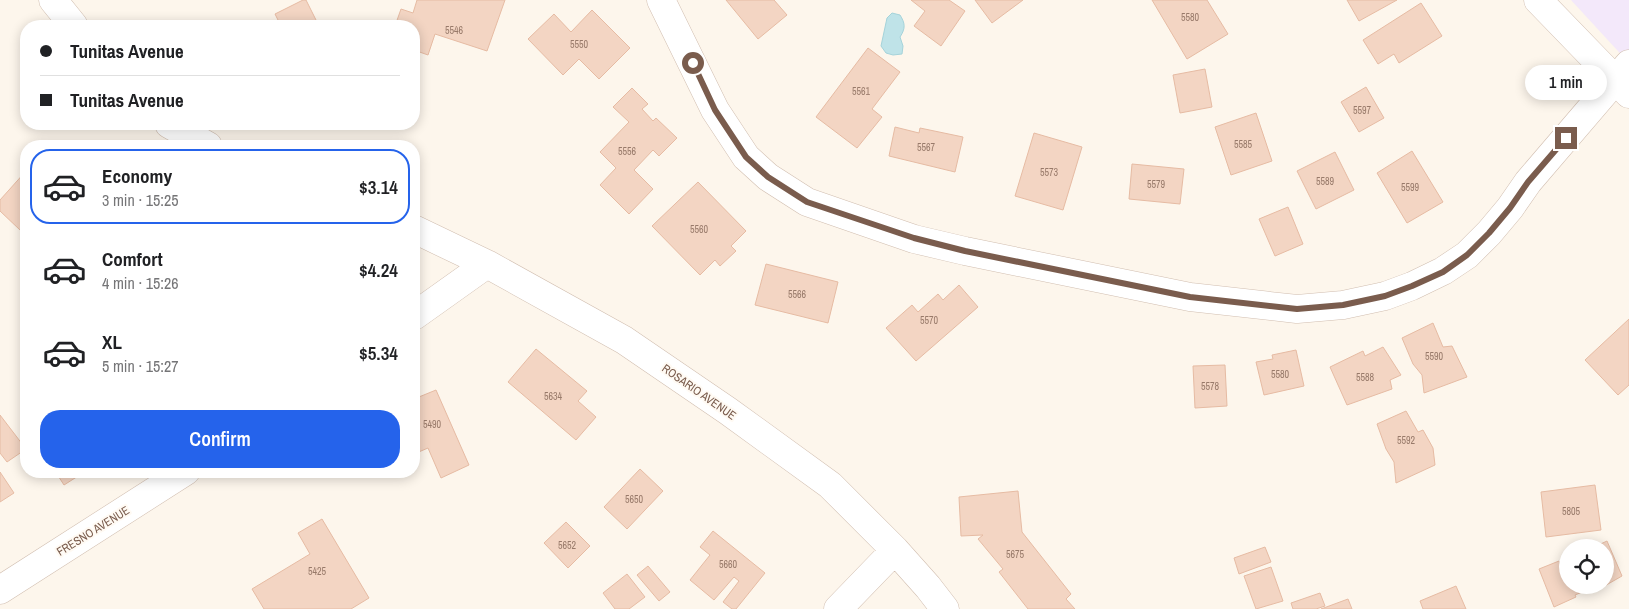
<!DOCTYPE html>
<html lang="en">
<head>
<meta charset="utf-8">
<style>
	:root { --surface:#fff; --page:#f2f2f2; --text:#202124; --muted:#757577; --line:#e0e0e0; --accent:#2563eb }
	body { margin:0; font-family:"Archivo Narrow",sans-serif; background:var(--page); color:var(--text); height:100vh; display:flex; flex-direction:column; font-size:19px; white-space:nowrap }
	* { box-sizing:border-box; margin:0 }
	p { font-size:16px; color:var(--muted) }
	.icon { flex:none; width:28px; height:28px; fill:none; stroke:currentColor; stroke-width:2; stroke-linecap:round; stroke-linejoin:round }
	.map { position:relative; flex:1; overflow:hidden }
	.sheet { position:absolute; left:20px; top:140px; width:400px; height:338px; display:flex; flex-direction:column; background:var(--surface); border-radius:20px; box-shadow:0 2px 12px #0003 }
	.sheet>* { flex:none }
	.banner { position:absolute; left:20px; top:20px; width:400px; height:110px; border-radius:20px; box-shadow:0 2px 12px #0003; display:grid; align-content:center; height:110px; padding:0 20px; background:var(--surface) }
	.tools { position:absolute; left:1559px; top:539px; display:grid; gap:10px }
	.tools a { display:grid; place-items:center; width:55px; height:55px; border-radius:50%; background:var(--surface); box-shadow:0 2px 12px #0003; font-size:25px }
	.end { position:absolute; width:22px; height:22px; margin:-11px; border:6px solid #7a5c4d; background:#fff; box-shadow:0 0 0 2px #fff }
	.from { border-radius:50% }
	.bubble { position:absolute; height:35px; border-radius:18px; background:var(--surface); box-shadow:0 2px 12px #0003; font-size:16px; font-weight:600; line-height:35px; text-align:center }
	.banner b { display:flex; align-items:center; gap:18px; height:48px; font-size:19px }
	.banner b+b { border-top:1px solid var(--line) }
	.banner i { width:12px; height:12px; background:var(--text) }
	ul { padding:9px 0 0; list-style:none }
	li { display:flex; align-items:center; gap:15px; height:75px; margin:0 10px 8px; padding:0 10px; border:2px solid transparent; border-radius:20px }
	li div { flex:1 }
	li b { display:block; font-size:19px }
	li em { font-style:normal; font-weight:600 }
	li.on { border-color:var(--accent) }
	li>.icon { width:45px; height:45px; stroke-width:1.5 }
	.button { display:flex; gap:10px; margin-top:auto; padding:10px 20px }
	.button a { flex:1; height:58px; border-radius:20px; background:var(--accent); color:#fff; font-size:20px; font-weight:600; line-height:58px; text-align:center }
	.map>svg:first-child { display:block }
</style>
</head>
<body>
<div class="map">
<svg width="1629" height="609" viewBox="0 0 1629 609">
	<rect width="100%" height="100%" fill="#fdf6ec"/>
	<!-- education -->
	<path fill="#f3e8fa" d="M 1571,0 L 1629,0 L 1629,63 Z"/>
	<!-- water -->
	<path fill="#bfe3e8" stroke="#a5d3da" d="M 892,13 L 900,15 C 905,23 906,28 900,37 L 903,46 L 902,54 L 893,55 L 886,53 L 881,46 L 887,18 Z"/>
	<!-- building -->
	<path fill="#f3d5c3" stroke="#e6bba3" d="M 303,0 L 306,0 L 319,26 L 281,26 L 275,14 Z
		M 417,0 L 505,0 L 487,51 L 435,34 L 428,55 L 414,50 L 414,26 L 395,26 L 401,9 L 413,13 Z
		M 726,0 L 774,0 L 787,15 L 758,39 Z
		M 911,0 L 949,0 L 965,11 L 941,46 L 914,26 L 925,11 Z
		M 975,0 L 1023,0 L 992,23 Z
		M 1152,0 L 1207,0 L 1228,34 L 1187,59 Z
		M 1347,0 L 1397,0 L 1359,21 Z
		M 1421,3 L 1442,36 L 1399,63 L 1394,54 L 1378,64 L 1363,40 Z
		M 592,10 L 630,48 L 599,79 L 579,59 L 563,75 L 528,39 L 554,14 L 571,32 Z
		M 868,48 L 900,72 L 872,109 L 882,117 L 857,148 L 816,117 Z
		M 1205,69 L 1212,107 L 1180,113 L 1173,75 Z
		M 1366,87 L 1384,118 L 1359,132 L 1341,102 Z
		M 632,88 L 648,104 L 642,109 L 653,121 L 656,118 L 677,138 L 659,156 L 653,150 L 634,170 L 653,189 L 629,214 L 600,185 L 616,168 L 600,152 L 629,122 L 613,107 Z
		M 1256,113 L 1272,161 L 1231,175 L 1215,127 Z
		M 895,127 L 919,133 L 920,128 L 963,137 L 955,172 L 889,156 Z
		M 1034,133 L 1082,147 L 1063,210 L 1015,196 Z
		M 1412,151 L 1443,202 L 1407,223 L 1377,173 Z
		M 1335,152 L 1354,190 L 1316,209 L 1297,171 Z
		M 1132,164 L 1184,169 L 1180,204 L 1129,199 Z
		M 26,171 L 26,222 L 20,230 L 0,211 L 0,200 Z
		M 698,182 L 746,231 L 731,246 L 736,251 L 720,266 L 715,260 L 700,275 L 652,226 Z
		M 1288,207 L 1303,244 L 1275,256 L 1259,219 Z
		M 766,264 L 838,282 L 828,323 L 755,305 Z
		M 959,285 L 978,307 L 916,361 L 886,328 L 912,305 L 918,312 L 938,294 L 943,300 Z
		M 1629,319 L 1629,385 L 1618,395 L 1585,360 Z
		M 1433,323 L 1443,347 L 1452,346 L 1467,377 L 1424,393 L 1422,375 L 1413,364 L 1402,338 Z
		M 1383,347 L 1401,375 L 1390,380 L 1392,389 L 1347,405 L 1330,367 L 1363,351 L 1365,356 Z
		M 536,349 L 587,391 L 578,401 L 596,417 L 576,440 L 508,382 Z
		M 1296,350 L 1304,386 L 1264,395 L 1256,362 L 1273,359 L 1272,355 Z
		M 1225,365 L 1227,406 L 1195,408 L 1193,366 Z
		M 436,390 L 469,465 L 441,478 L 428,448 L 414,454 L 414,399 Z
		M 1406,411 L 1418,432 L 1423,430 L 1433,448 L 1435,465 L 1396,483 L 1394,462 L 1386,449 L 1377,424 Z
		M 0,415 L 26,449 L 7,462 L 0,453 Z
		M 640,469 L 663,491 L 627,529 L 604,507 Z
		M 55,471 L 86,471 L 64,485 Z
		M 0,472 L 14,493 L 0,502 Z
		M 1595,485 L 1601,530 L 1546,537 L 1541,492 Z
		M 1018,491 L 1022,532 L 1071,594 L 1066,599 L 1075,609 L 1028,609 L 999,572 L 1003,569 L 978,539 L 983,535 L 961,536 L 959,497 Z
		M 322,519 L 369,598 L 351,609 L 264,609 L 252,589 L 310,554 L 298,533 Z
		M 566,522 L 590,546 L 568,568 L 544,543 Z
		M 713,531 L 765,573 L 736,609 L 732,609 L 723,602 L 739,581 L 734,577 L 714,600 L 690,580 L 710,555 L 700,547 Z
		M 1607,541 L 1622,576 L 1601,588 L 1599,585 L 1575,595 L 1576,597 L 1554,607 L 1539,569 L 1559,561 L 1563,570 L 1568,568 L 1568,585 L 1605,585 L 1605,548 L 1592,548 Z
		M 1265,547 L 1271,562 L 1239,574 L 1234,558 Z
		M 648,566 L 670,592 L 659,601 L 637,575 Z
		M 1271,567 L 1283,601 L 1256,609 L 1244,576 Z
		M 627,574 L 645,597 L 629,609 L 615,609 L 603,593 Z
		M 1456,586 L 1466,609 L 1423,609 L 1420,601 Z
		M 1320,593 L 1325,606 L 1316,609 L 1293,609 L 1291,603 Z
		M 1348,599 L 1352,609 L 1321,609 Z"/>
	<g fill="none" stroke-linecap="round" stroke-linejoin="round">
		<defs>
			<path id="minor" d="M 53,0 L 74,26
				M 661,0 L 715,110 L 746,157 L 768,177 L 807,202 L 914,239 L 965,251 L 1190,297 L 1297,309 L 1343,305 L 1385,296 L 1412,286 L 1443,271 L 1467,255 L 1489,233 L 1510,208 L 1528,182 L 1629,64
				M 1538,0 L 1629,94
				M 169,124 L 208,146
				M 414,229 L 487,264 L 624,340 L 728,411 L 830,485 L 895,550 L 928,587 L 945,609
				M 414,316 L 487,264
				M 0,590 L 186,471
				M 838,609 L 895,550"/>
		</defs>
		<!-- minor casing -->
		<use href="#minor" stroke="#d1beb0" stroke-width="29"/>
		<!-- minor -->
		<use href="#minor" stroke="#fff" stroke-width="28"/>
	</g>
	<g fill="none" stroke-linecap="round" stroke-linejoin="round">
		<!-- route -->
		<path stroke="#7a5c4d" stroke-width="6" d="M 693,63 L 715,110 L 746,157 L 768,177 L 807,202 L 914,238 L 965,251 L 1190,297 L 1297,309 L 1343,305 L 1385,296 L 1412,286 L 1443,272 L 1467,255 L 1489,233 L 1510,208 L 1528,182 L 1566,138"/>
	</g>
	<g text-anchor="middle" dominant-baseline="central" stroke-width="4" stroke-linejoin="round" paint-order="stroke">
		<!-- number labels -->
		<g font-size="10" fill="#987a6a">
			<text x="1190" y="17">5580</text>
			<text x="454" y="30">5546</text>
			<text x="579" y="44">5550</text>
			<text x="861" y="91">5561</text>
			<text x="1362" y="110">5597</text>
			<text x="1243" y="144">5585</text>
			<text x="926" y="147">5567</text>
			<text x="627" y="151">5556</text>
			<text x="1049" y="172">5573</text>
			<text x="1325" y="181">5589</text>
			<text x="1156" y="184">5579</text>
			<text x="1410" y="187">5599</text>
			<text x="699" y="229">5560</text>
			<text x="797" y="294">5566</text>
			<text x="929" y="320">5570</text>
			<text x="1434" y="356">5590</text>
			<text x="1280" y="374">5580</text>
			<text x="1365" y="377">5588</text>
			<text x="1210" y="386">5578</text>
			<text x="553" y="396">5634</text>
			<text x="432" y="424">5490</text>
			<text x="1406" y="440">5592</text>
			<text x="634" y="499">5650</text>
			<text x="1571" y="511">5805</text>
			<text x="567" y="545">5652</text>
			<text x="1015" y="554">5675</text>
			<text x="728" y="564">5660</text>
			<text x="317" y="571">5425</text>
		</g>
		<!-- street labels -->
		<g font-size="12" fill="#7a5c4d" stroke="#fffaf3">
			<text transform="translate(699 392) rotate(35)">ROSARIO AVENUE</text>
			<text transform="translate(93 531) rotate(-32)">FRESNO AVENUE</text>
		</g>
	</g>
</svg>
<div class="tools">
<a><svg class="icon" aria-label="locate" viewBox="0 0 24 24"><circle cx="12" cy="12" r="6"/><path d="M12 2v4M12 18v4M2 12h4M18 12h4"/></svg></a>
</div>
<i class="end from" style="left:693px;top:63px"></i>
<i class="end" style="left:1566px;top:138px"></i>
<div class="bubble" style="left:1525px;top:65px;width:82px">1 min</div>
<div class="banner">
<b><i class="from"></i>Tunitas Avenue</b>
<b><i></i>Tunitas Avenue</b>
</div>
<section class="sheet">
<ul>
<li class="on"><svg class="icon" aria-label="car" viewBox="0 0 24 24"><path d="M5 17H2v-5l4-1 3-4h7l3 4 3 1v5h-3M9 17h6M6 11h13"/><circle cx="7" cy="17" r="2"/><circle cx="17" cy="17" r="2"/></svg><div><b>Economy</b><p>3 min · 15:25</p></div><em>$3.14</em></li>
<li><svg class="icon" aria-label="car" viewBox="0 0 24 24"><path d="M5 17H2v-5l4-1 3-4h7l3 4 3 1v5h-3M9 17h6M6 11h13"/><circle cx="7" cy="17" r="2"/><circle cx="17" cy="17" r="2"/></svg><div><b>Comfort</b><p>4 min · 15:26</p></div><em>$4.24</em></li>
<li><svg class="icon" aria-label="car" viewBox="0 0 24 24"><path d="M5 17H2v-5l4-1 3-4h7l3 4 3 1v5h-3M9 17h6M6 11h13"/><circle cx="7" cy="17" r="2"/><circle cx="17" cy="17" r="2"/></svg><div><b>XL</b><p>5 min · 15:27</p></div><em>$5.34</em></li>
</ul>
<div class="button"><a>Confirm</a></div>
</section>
</div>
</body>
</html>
